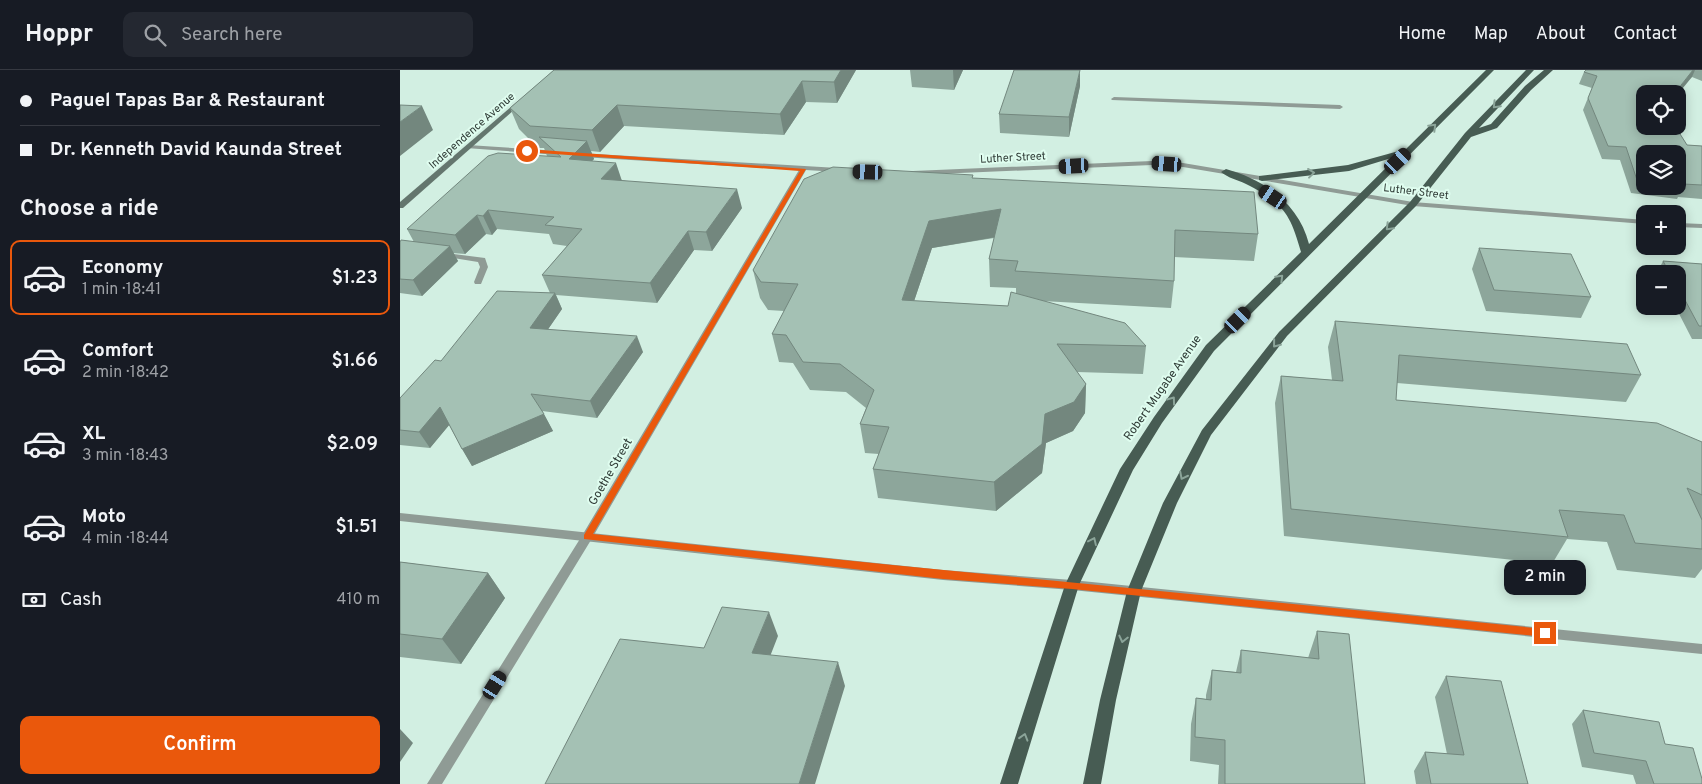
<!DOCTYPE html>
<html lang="en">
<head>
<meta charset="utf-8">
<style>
	:root { --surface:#171b24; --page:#242831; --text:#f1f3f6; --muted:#9ea1a6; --line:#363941; --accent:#ea580c }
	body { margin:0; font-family:Overpass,sans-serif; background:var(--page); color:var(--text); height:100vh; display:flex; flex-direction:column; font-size:19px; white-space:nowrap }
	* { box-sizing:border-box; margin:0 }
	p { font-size:16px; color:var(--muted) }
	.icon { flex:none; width:28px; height:28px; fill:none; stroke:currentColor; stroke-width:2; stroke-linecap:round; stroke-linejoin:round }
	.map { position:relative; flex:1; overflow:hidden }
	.drawer { display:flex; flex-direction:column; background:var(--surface); width:400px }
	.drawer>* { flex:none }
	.top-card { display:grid; align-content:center; height:110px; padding:0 20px; background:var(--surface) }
	.buttons { position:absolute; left:1236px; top:15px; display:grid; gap:10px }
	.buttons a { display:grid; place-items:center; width:50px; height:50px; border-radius:10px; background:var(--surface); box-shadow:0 2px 12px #0003; font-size:25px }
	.end { position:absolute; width:22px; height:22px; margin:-11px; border:6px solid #ea580c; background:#fff; box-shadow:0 0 0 2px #fff }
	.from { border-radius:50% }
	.bubble { position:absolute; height:35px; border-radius:10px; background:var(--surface); box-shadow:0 2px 12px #0003; font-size:16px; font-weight:600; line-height:35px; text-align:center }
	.car { position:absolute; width:15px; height:30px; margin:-15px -8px; border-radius:6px; box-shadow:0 0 4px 1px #0007; background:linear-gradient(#222 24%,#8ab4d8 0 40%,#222 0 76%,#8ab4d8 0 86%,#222 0) }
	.top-card b { display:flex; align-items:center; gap:18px; height:48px; font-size:19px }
	.top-card b+b { border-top:1px solid var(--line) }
	.top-card i { width:12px; height:12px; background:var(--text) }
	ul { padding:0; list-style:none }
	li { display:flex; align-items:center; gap:15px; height:75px; margin:0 10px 8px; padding:0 10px; border:2px solid transparent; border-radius:10px }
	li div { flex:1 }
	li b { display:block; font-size:19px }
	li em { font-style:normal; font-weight:600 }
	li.active { border-color:var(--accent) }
	li>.icon { width:45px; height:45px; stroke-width:1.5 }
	h2 { padding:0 20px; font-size:22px; line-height:60px }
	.pay { display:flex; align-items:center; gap:12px; height:55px; padding:0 20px; font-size:19px }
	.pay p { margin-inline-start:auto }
	.primary-button { display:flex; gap:10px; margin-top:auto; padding:10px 20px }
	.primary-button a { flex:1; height:58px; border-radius:10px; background:var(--accent); color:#fff; font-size:20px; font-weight:600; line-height:58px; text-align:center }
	header { display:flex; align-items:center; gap:30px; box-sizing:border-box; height:70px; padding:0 25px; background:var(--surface); border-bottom:1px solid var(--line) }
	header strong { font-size:24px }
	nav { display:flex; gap:28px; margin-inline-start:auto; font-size:18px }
	.search { width:350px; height:45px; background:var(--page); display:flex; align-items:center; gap:12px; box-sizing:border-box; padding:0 18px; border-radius:10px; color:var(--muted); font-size:19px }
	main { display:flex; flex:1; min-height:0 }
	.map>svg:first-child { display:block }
</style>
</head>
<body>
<header>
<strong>Hoppr</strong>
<div class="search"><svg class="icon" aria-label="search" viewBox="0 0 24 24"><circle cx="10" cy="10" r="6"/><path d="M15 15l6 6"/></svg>Search here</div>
<nav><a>Home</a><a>Map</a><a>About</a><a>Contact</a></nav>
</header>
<main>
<section class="drawer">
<div class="top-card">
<b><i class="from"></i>Paguel Tapas Bar &amp; Restaurant</b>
<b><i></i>Dr. Kenneth David Kaunda Street</b>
</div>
<h2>Choose a ride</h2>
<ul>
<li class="active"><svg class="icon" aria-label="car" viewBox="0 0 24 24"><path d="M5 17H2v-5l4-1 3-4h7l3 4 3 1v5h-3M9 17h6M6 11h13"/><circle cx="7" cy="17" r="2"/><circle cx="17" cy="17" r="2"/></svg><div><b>Economy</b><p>1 min · 18:41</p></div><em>$1.23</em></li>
<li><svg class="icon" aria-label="car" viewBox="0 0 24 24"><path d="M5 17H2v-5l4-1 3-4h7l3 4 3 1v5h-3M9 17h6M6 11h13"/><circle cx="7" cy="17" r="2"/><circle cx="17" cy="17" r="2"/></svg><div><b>Comfort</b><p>2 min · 18:42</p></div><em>$1.66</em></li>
<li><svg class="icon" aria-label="car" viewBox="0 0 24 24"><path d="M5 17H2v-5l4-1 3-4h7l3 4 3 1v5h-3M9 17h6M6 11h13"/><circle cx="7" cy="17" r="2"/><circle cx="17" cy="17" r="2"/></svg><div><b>XL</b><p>3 min · 18:43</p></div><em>$2.09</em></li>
<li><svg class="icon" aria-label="car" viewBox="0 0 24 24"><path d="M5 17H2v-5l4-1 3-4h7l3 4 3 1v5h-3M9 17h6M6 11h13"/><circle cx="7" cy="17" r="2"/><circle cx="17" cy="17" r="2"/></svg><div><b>Moto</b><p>4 min · 18:44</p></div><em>$1.51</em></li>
</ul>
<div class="pay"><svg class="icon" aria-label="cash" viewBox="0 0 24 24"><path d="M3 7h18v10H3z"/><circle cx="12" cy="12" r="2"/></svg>Cash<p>410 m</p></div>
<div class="primary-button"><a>Confirm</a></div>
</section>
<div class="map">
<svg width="1302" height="714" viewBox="0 0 1302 714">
	<rect width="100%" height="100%" fill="#d2efe2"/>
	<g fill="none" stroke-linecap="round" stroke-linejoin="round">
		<!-- service -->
		<path fill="#8f9b95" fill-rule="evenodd" d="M 714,27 L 940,35 L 943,37 L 940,39 L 712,30 L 711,29 Z
			M 38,182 L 85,188 L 88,197 L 81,214 L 75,214 L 74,212 L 80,197 L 78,192 L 41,186 L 37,184 Z"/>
		<!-- minor -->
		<path fill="#8f9b95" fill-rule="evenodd" d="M 68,75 L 159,81 L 163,83 L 159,85 L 66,78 L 66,76 Z
			M 178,83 L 438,98 L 442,100 L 438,102 L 406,100 L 191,470 L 42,714 L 27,714 L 183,464 L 399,100 L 181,87 L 177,85 Z
			M 752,91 L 783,93 L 1013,132 L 1245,150 L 1245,154 L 1013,136 L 783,97 L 752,95 L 513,105 L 509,103 L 513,101 Z
			M 1278,153 L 1302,154 L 1302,158 L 1278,157 Z"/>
		<!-- tertiary -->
		<path fill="#8f9b95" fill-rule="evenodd" d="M 0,443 L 543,500 L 672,510 L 1302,574 L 1302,584 L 672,520 L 543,510 L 0,451 Z"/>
		<!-- secondary -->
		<path fill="#64766e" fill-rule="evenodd" d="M 118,31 L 123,32 L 3,138 L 0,138 L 0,132 Z"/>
		<!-- primary -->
		<path fill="#475c53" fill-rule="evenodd" d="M 1086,0 L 1094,0 L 814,281 L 762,353 L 733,400 L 679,515 L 618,714 L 600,714 L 665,515 L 720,399 L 754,347 L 806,275 L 901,182 C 890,143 883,133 846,114 C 838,110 828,108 821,102 L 826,99 C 865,110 899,134 909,174 L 998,86 L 949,101 L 862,111 L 859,110 L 859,106 L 948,95 L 1006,79 Z
			M 1126,0 L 1134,0 L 1079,58 L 1091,54 L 1125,16 L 1144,0 L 1153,0 L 1131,20 L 1097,58 L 1071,67 L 1016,136 L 887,266 L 811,365 L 777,433 L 741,521 L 716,630 L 701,714 L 683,714 L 700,630 L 727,521 L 763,433 L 802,360 L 879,262 L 1010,132 L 1065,63 Z"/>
	</g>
	<!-- wall -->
	<path fill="#8da69b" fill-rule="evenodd" d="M 154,0 L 456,0 L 437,33 L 406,32 L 384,65 L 224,56 L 200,82 L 191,81 L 194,89 L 192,91 L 222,110 L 342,138 L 312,181 L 294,180 L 257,233 L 156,225 L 162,239 L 148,259 L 243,282 L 197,348 L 142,341 L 153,361 L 72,396 L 49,355 L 30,378 L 0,375 L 0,328 L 41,291 L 150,223 L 142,205 L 167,176 L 153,174 L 149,164 L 97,159 L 92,165 L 86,164 L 65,184 L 53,183 L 58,191 L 22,226 L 0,223 L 0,172 L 14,172 L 7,159 L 147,86 L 144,78 L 138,78 L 119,59 L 110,38 Z
		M 510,0 L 563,0 L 554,20 L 512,17 Z
		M 1186,0 L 1302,0 L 1302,11 L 1292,7 L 1245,24 L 1287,75 L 1302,76 L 1302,129 L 1278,127 L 1277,129 L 1231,123 L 1220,90 L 1202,89 L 1183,40 L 1192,18 L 1179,14 L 1184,2 ZM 1245,84 L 1278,84 L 1278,116 L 1245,116 Z
		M 680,16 L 669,67 L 600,63 L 599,44 Z
		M 573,108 L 858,164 L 854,191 L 774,187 L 774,211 L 771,238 L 642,231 L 746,276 L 743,304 L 677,302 L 686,314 L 685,343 L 673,361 L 646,373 L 642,403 L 596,441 L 478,428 L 473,399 L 479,384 L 465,383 L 460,354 L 466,338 L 446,322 L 410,320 L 393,293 L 379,292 L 372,264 L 384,241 L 368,240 L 360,228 L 353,200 ZM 594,168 L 589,189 L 590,217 L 616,218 L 616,223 L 608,236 L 514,231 L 532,178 Z
		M 1079,178 L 1191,227 L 1181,248 L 1086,241 L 1072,199 Z
		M 1263,191 L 1302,194 L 1302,269 L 1292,269 L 1275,236 L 1278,236 L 1278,204 L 1257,204 L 1257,203 Z
		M 935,251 L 1241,305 L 1226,332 L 997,313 L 996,330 L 1302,372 L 1302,499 L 1295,508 L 1217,500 L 1207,472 L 1167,469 L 1152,494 L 884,466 L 875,333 L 881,306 L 932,310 L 928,277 Z
		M 0,492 L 88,503 L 105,528 L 61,594 L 0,587 Z
		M 917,561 L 965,714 L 818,714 L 819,695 L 790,691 L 791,654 L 796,628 L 806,629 L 806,625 L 812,600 L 836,602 L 841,580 L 908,588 Z
		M 1046,606 L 1128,714 L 1016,714 L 1014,701 L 1025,682 L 1047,684 L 1035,627 Z
		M 1183,640 L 1265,674 L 1302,714 L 1236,714 L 1233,705 L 1182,697 L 1172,654 Z"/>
	<!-- shaded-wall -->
	<path fill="#73877e" d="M 441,0 L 456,0 L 437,33 L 434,12 Z
		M 553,0 L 563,0 L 554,20 Z
		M 680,0 L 680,16 L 669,67 L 669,47 Z
		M 1293,0 L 1295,0 L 1292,7 L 1278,24 L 1274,24 Z
		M 402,11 L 406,32 L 384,65 L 380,44 Z
		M 217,35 L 224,56 L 200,82 L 192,60 Z
		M 22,36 L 33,60 L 0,86 L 0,52 Z
		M 187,71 L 194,89 L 176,107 L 169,89 Z
		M 216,93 L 222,111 L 201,109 Z
		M 337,119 L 342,138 L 312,181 L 306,162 Z
		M 601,139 L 602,166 L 532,178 L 505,258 L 502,230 L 529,151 Z
		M 88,140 L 97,159 L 92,165 L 83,146 Z
		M 77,145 L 86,164 L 65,184 L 55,165 Z
		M 288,161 L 294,180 L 257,233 L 250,213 Z
		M 50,176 L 58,191 L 22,226 L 13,210 Z
		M 155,223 L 162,239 L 138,274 L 130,258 Z
		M 237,266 L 243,282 L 197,348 L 190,331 Z
		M 686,314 L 685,343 L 673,361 L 646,373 L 642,403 L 596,441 L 594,412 L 645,344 Z
		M 40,337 L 50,354 L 30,378 L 19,362 Z
		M 144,344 L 153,361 L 72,396 L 62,379 Z
		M 88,503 L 105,528 L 61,594 L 42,569 Z
		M 369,542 L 378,566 L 362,607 L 352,583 Z
		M 438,592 L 445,616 L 415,714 L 399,714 Z
		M 0,659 L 13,673 L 0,692 Z"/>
	<!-- building -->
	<path fill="#a4c1b4" stroke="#73877e" d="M 154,0 L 441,0 L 434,12 L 402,11 L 380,44 L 217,35 L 192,60 L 130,56 L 110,38 Z
		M 614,0 L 680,0 L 669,47 L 599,44 Z
		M 1186,0 L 1293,0 L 1274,24 L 1245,24 L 1245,56 L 1275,56 L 1287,75 L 1302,76 L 1302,115 L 1283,114 L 1284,115 L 1278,115 L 1278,84 L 1245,84 L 1245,111 L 1237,110 L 1226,77 L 1208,76 L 1188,28 L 1197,6 L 1184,2 Z
		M 0,35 L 22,36 L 0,52 Z
		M 139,67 L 187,71 L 169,89 L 216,93 L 201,109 L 337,119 L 306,162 L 288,161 L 250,213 L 142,205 L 182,159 L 145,155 L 154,147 L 88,140 L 83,146 L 77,145 L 55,165 L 7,159 L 88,86 L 98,83 L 161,87 Z
		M 433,97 L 573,105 L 572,108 L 854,122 L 858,164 L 775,160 L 774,211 L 615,201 L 618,191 L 589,189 L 601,139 L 529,151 L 502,230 L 608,236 L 611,222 L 725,253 L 746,276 L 657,274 L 686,314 L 674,332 L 645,344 L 642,374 L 594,412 L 473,399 L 489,357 L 460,354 L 474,320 L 440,294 L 403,292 L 386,265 L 372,264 L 398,214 L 361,212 L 353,200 L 404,109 Z
		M 1,170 L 50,176 L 13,210 L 0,209 L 0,172 Z
		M 1079,178 L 1171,184 L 1191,227 L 1094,220 Z
		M 1263,191 L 1302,194 L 1302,256 L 1299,256 L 1278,217 L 1278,204 L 1270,204 Z
		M 97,221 L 155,223 L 130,258 L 237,266 L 190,331 L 131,324 L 144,344 L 62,379 L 40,337 L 19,362 L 0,360 L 0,328 L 35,290 L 41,291 Z
		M 935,251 L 1227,274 L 1241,305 L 999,285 L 996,330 L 1257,353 L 1302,372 L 1302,425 L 1287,418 L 1302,450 L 1302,479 L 1235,473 L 1224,445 L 1159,440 L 1168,467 L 891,439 L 881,306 L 943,311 Z
		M 0,492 L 88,503 L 42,569 L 0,564 Z
		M 322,537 L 369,542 L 352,583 L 438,592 L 399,714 L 145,714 L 220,569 L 304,578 Z
		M 917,561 L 949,564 L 965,714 L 825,714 L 825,670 L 795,667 L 796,628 L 811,630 L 812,600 L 841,603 L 841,580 L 919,589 Z
		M 1046,606 L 1101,611 L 1128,714 L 1031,714 L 1025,682 L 1064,685 Z
		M 1183,640 L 1259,652 L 1265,674 L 1293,678 L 1302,709 L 1302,714 L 1254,714 L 1246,691 L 1194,683 Z"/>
	<!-- one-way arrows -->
	<defs><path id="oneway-chevron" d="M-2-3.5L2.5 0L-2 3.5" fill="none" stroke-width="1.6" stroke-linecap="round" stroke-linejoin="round" transform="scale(1.25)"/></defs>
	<g stroke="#8ba499">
		<use href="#oneway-chevron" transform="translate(1096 35) rotate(134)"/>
		<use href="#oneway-chevron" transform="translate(1033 57) rotate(-45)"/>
		<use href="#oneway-chevron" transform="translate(911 103) rotate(-7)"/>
		<use href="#oneway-chevron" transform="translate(989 157) rotate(135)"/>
		<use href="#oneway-chevron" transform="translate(880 208) rotate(-45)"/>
		<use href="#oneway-chevron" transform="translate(876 274) rotate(129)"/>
		<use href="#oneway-chevron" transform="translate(772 330) rotate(-54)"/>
		<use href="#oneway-chevron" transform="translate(783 406) rotate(117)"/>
		<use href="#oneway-chevron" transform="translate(693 471) rotate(-65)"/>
		<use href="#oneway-chevron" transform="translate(723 569) rotate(103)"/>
		<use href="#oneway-chevron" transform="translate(624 667) rotate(-73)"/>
	</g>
	<!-- route -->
	<path fill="#ea580c" d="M 127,79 L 406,99 L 193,464 C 510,498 828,527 1145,559 L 1150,563 L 1145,567 L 672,519 L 543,509 L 184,469 L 184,465 L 400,101 L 125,82 Z"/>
	<g text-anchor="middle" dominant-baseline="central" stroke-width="4" stroke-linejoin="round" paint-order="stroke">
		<!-- far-street labels -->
		<g font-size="11" fill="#303c37" stroke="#dffdef">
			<text transform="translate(72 61) rotate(-41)">Independence Avenue</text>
			<text transform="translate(613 88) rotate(-3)">Luther Street</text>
			<text transform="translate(1016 122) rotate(7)">Luther Street</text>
		</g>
		<!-- street labels -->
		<g font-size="12" fill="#303c37" stroke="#dffdef">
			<text transform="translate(763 318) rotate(-55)">Robert Mugabe Avenue</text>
			<text transform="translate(211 402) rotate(-60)">Goethe Street</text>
		</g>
	</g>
</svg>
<div class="buttons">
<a><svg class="icon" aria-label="locate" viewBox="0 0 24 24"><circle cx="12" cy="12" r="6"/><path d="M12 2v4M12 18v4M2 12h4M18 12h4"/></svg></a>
<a><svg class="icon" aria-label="layers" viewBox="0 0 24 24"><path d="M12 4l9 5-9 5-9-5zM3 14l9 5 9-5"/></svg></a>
<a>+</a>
<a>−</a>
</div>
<i class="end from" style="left:127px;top:81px"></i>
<i class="end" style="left:1145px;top:563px"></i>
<div class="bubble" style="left:1104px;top:490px;width:82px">2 min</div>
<i class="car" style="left:998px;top:91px;rotate:47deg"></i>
<i class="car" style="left:767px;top:94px;rotate:274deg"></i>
<i class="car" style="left:674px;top:96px;rotate:267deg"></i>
<i class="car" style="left:468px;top:102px;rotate:272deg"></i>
<i class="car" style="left:873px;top:127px;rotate:304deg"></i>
<i class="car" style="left:838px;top:250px;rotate:45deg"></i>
<i class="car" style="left:95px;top:615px;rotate:32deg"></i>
</div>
</main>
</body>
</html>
